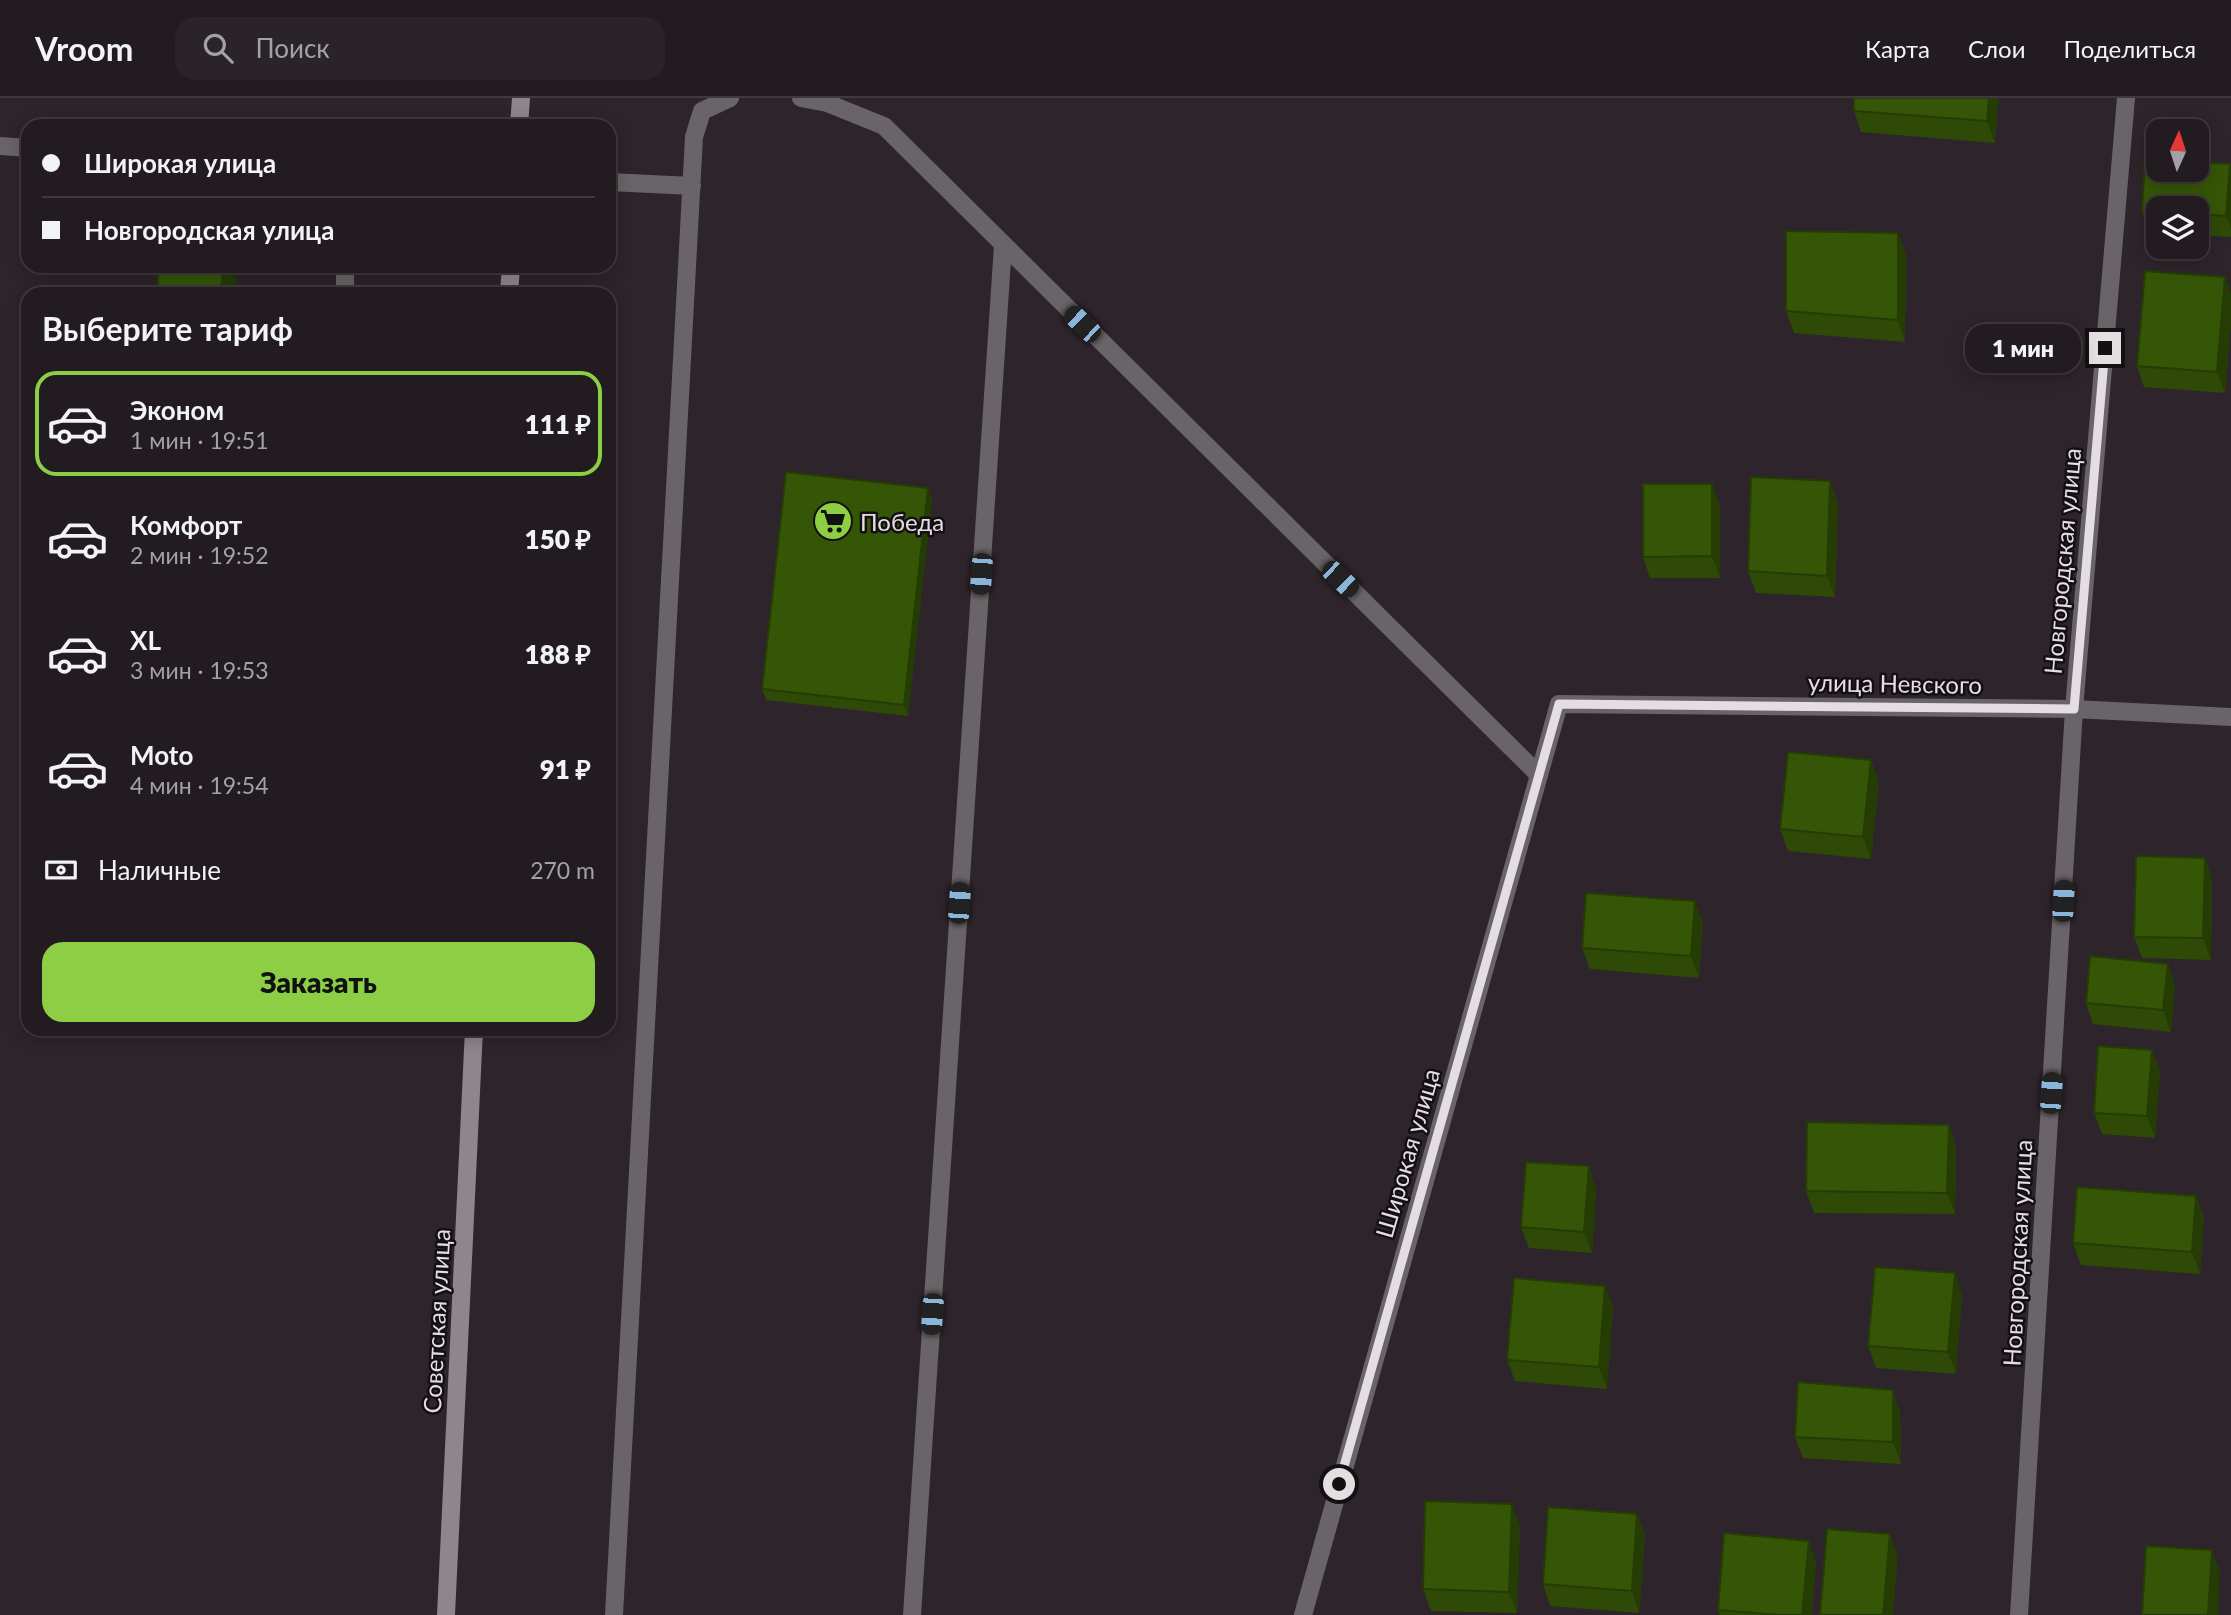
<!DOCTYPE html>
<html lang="ru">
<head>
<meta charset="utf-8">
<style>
	:root { --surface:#221b20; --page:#2a2429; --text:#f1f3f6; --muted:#a2a1a5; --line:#3f393e; --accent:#8dce44 }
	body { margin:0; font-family:Lato,sans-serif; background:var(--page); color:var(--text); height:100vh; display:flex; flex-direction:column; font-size:26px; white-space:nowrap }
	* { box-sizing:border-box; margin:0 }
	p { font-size:23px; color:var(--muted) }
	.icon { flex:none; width:38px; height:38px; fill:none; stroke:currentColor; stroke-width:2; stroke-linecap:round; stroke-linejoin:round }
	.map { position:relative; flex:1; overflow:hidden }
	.panel { position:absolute; left:21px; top:189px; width:595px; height:749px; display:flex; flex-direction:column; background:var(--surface); border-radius:21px; box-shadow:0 4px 18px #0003,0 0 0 2px var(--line) }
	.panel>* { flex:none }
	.top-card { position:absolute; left:21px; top:21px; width:595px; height:154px; border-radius:21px; box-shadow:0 4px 18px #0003,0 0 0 2px var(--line); display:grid; align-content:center; height:154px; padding:0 21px; background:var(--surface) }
	.needle { width:46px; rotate:3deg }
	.controls { position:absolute; left:2146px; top:21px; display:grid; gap:14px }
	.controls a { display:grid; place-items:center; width:63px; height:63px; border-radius:14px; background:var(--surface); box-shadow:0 4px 18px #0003,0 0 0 2px var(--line); font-size:35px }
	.end { position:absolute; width:32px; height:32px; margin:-16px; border:9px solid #e4dee2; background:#111; box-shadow:0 0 0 4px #111 }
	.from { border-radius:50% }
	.bubble { position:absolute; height:49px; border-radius:21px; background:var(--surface); box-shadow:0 4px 18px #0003,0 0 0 2px var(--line); font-size:23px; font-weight:800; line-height:49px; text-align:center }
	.car { position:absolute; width:21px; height:42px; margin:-21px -10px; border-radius:9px; box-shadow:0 0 5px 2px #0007; background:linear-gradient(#222 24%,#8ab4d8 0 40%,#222 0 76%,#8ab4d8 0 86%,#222 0) }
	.top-card b { display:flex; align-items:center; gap:24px; height:66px; font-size:26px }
	.top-card b+b { border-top:2px solid var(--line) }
	.top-card i { width:18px; height:18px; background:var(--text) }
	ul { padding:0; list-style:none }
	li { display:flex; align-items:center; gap:21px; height:105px; margin:0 14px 10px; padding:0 7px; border:4px solid transparent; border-radius:21px }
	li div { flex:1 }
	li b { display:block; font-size:26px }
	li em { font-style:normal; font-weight:800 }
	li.current { border-color:var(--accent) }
	li>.icon { width:63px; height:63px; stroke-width:1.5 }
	h2 { padding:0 21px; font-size:32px; line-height:84px }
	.pay { display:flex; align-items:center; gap:18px; height:77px; padding:0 21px; font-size:26px }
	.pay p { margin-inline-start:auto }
	.action { display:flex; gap:14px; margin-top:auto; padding:14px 21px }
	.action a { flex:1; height:80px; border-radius:21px; background:var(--accent); color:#111; font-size:28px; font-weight:800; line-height:80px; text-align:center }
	header { display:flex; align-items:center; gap:42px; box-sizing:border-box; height:98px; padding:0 35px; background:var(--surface); border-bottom:2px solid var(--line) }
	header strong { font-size:33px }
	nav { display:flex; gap:38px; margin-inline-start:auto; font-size:24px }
	.search { width:490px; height:63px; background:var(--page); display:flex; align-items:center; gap:18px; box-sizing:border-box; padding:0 24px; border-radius:21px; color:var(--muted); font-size:26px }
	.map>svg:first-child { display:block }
</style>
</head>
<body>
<header>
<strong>Vroom</strong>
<div class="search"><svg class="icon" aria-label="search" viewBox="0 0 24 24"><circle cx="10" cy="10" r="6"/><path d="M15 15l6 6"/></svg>Поиск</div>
<nav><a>Карта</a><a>Слои</a><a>Поделиться</a></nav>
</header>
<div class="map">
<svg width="2231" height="1517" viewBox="0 0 2231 1517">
	<rect width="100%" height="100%" fill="#2e242b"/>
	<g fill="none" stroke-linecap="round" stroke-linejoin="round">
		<!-- lane -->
		<path stroke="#696467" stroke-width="18" d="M 345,168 L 345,196"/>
		<!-- street -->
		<path stroke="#696467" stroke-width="18" d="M 801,0 L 827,5 L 884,28 L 1539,677
			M 0,48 L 28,50
			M 609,84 L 692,88
			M 614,1517 L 694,39 L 702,13 L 730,0
			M 912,1517 L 1003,147
			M 1303,1517 L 1559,606 L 2074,611 L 2231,619
			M 2019,1517 L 2074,611 L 2126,0"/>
		<!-- secondary -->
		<path stroke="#8e868b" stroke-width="18" d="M 519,28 L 521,0
			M 509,196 L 511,168
			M 446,1517 L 474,931"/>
	</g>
	<!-- wall -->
	<path fill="#2e4a06" d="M 1854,0 L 1998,0 L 1995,45 L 1861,34 L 1854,13 Z
		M 2230,66 L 2231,70 L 2231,139 L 2196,137 L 2196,110 L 2158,110 L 2158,135 L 2150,134 L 2142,113 Z
		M 1898,135 L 1906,156 L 1905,244 L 1794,235 L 1786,213 Z
		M 2225,179 L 2231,195 L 2231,224 L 2225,295 L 2144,289 L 2137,268 Z
		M 1712,386 L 1720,407 L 1720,480 L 1650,480 L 1643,459 Z
		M 928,390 L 932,401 L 908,618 L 766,602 L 762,591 Z
		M 1838,405 L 1835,499 L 1756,495 L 1748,473 Z
		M 1879,683 L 1871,761 L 1788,753 L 1780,731 Z
		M 2205,760 L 2212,781 L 2211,862 L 2142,860 L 2134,839 Z
		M 1703,825 L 1699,880 L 1590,871 L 1582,850 Z
		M 2175,887 L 2171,934 L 2093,926 L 2086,905 Z
		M 2152,952 L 2160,973 L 2155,1040 L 2102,1036 L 2094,1015 Z
		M 1956,1048 L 1955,1116 L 1814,1115 L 1806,1093 Z
		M 1596,1090 L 1592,1155 L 1529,1150 L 1521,1129 Z
		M 2196,1098 L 2204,1120 L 2200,1176 L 2081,1167 L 2073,1145 Z
		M 1955,1175 L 1962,1197 L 1956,1276 L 1876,1270 L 1868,1248 Z
		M 1613,1209 L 1607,1291 L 1515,1283 L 1507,1262 Z
		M 1900,1313 L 1901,1366 L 1803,1360 L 1795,1339 Z
		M 1637,1416 L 1645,1437 L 1639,1515 L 1550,1508 L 1543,1486 Z
		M 1520,1428 L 1517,1515 L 1431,1513 L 1423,1491 Z
		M 1816,1464 L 1812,1517 L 1720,1517 L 1718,1512 Z"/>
	<!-- shaded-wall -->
	<path fill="#253c05" d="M 1989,0 L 1998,0 L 1995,45 L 1987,23 Z
		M 2230,66 L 2231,70 L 2231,130 L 2226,118 Z
		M 1898,135 L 1906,156 L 1905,244 L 1898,222 Z
		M 223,168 L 231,168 L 236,181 L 235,196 L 221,196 Z
		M 2225,179 L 2231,195 L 2231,224 L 2225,295 L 2217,274 Z
		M 1830,383 L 1838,405 L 1835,499 L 1827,478 Z
		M 1712,386 L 1720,407 L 1720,480 L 1712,458 Z
		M 928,390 L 932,401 L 908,618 L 904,607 Z
		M 1871,662 L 1879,683 L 1871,761 L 1863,739 Z
		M 2205,760 L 2212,781 L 2211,862 L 2203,840 Z
		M 1695,803 L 1703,825 L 1699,880 L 1691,858 Z
		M 2168,866 L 2175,887 L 2171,934 L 2163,912 Z
		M 2152,952 L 2160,973 L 2155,1040 L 2147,1018 Z
		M 1949,1027 L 1956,1048 L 1955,1116 L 1947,1095 Z
		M 1589,1068 L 1596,1090 L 1592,1155 L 1584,1134 Z
		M 2196,1098 L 2204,1120 L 2200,1176 L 2192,1154 Z
		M 1955,1175 L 1962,1197 L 1956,1276 L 1948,1254 Z
		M 1605,1188 L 1613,1209 L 1607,1291 L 1599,1269 Z
		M 1893,1292 L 1900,1313 L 1901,1366 L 1893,1344 Z
		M 1512,1406 L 1520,1428 L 1517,1515 L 1509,1494 Z
		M 1637,1416 L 1645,1437 L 1639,1515 L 1632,1493 Z
		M 1890,1436 L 1898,1458 L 1893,1517 L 1883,1517 Z
		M 1809,1443 L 1816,1464 L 1812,1517 L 1802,1517 Z
		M 2212,1452 L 2220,1473 L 2218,1517 L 2208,1517 Z"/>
	<!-- building -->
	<path fill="#355607" stroke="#253c05" stroke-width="2" d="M 1854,0 L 1989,0 L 1987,23 L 1854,13 Z
		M 2145,61 L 2158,62 L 2158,72 L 2196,72 L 2196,64 L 2230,66 L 2226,118 L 2196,116 L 2196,110 L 2158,110 L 2158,114 L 2142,113 Z
		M 1786,133 L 1898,135 L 1898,222 L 1786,213 Z
		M 159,168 L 223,168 L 221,196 L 157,196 Z
		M 2145,173 L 2225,179 L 2217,274 L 2137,268 Z
		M 786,374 L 928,390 L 904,607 L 762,591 Z
		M 1751,379 L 1830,383 L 1827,478 L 1748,473 Z
		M 1643,386 L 1712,386 L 1712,458 L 1643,459 Z
		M 1788,654 L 1871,662 L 1863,739 L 1780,731 Z
		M 2136,758 L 2205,760 L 2203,840 L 2134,839 Z
		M 1586,795 L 1695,803 L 1691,858 L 1582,850 Z
		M 2090,858 L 2168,866 L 2163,912 L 2086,905 Z
		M 2098,948 L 2152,952 L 2147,1018 L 2094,1015 Z
		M 1807,1024 L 1949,1027 L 1947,1095 L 1806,1093 Z
		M 1526,1064 L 1589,1068 L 1584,1134 L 1521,1129 Z
		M 2077,1089 L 2196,1098 L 2192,1154 L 2073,1145 Z
		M 1875,1169 L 1955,1175 L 1948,1254 L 1868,1248 Z
		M 1514,1180 L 1605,1188 L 1599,1269 L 1507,1262 Z
		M 1798,1284 L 1893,1292 L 1893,1344 L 1795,1339 Z
		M 1425,1403 L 1512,1406 L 1509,1494 L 1423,1491 Z
		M 1548,1409 L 1637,1416 L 1632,1493 L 1543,1486 Z
		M 1827,1431 L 1890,1436 L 1883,1517 L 1820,1517 Z
		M 1724,1435 L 1809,1443 L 1802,1517 L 1780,1517 L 1718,1512 Z
		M 2146,1448 L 2212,1452 L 2208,1517 L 2142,1517 Z"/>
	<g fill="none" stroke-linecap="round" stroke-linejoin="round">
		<!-- route -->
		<path stroke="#e4dee2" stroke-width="9" d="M 1339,1386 L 1559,606 L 2074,611 L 2105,250"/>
	</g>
	<!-- icons -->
	<defs>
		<symbol id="supermarket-disc" viewBox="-11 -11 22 22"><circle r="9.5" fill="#8dce44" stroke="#130f12"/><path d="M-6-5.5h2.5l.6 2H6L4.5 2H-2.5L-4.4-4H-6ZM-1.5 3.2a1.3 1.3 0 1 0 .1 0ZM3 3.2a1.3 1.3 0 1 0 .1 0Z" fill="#111"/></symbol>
	</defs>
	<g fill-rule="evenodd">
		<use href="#supermarket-disc" x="811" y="401" width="44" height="44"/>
	</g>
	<g text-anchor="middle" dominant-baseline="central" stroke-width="5" stroke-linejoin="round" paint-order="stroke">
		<!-- poi labels -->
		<g font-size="24" fill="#e4dee2" stroke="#130f12" text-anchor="start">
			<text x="860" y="423">Победа</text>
		</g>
		<!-- street labels -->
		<g font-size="24" fill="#e4dee2" stroke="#130f12">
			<text transform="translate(2062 463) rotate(-85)">Новгородская улица</text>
			<text transform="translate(1895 585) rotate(1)">улица Невского</text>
			<text transform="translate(1407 1055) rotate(-74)">Широкая улица</text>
			<text transform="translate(2017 1155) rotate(-87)">Новгородская улица</text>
			<text transform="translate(436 1223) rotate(-87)">Советская улица</text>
		</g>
	</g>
</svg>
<div class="controls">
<a><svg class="needle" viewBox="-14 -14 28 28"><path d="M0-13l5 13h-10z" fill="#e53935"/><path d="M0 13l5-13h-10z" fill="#a2a1a5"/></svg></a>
<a><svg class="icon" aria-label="layers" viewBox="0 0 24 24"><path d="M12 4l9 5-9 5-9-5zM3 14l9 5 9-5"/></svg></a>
</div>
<i class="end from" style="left:1339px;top:1386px"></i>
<i class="end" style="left:2105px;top:250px"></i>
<div class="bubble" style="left:1965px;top:226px;width:116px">1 мин</div>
<i class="car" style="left:1082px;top:226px;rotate:314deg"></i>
<i class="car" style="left:981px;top:476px;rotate:184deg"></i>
<i class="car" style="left:1340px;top:481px;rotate:134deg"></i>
<i class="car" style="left:2063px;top:803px;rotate:3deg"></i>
<i class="car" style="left:959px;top:805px;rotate:4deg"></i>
<i class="car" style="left:2051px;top:995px;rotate:4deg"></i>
<i class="car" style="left:932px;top:1216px;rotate:184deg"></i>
<div class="top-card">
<b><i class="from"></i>Широкая улица</b>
<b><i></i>Новгородская улица</b>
</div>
<section class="panel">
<h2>Выберите тариф</h2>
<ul>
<li class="current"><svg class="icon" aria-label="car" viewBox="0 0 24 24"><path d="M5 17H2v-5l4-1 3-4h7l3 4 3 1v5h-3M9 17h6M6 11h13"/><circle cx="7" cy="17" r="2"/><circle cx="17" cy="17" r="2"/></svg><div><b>Эконом</b><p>1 мин · 19:51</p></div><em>111 ₽</em></li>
<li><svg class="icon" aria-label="car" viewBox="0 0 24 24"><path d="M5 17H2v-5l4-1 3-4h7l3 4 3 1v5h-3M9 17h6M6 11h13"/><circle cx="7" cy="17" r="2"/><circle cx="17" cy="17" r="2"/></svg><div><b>Комфорт</b><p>2 мин · 19:52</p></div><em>150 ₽</em></li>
<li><svg class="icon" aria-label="car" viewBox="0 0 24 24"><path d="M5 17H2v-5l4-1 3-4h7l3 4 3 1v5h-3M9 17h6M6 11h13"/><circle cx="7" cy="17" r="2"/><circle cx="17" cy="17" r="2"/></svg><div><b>XL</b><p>3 мин · 19:53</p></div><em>188 ₽</em></li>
<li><svg class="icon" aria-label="car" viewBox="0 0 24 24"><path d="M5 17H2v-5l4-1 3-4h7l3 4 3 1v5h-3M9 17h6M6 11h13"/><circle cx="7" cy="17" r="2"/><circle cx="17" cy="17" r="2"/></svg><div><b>Moto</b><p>4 мин · 19:54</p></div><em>91 ₽</em></li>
</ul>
<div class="pay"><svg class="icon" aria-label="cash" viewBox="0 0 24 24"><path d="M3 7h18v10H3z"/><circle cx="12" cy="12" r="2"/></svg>Наличные<p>270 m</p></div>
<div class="action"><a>Заказать</a></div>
</section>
</div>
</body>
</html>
